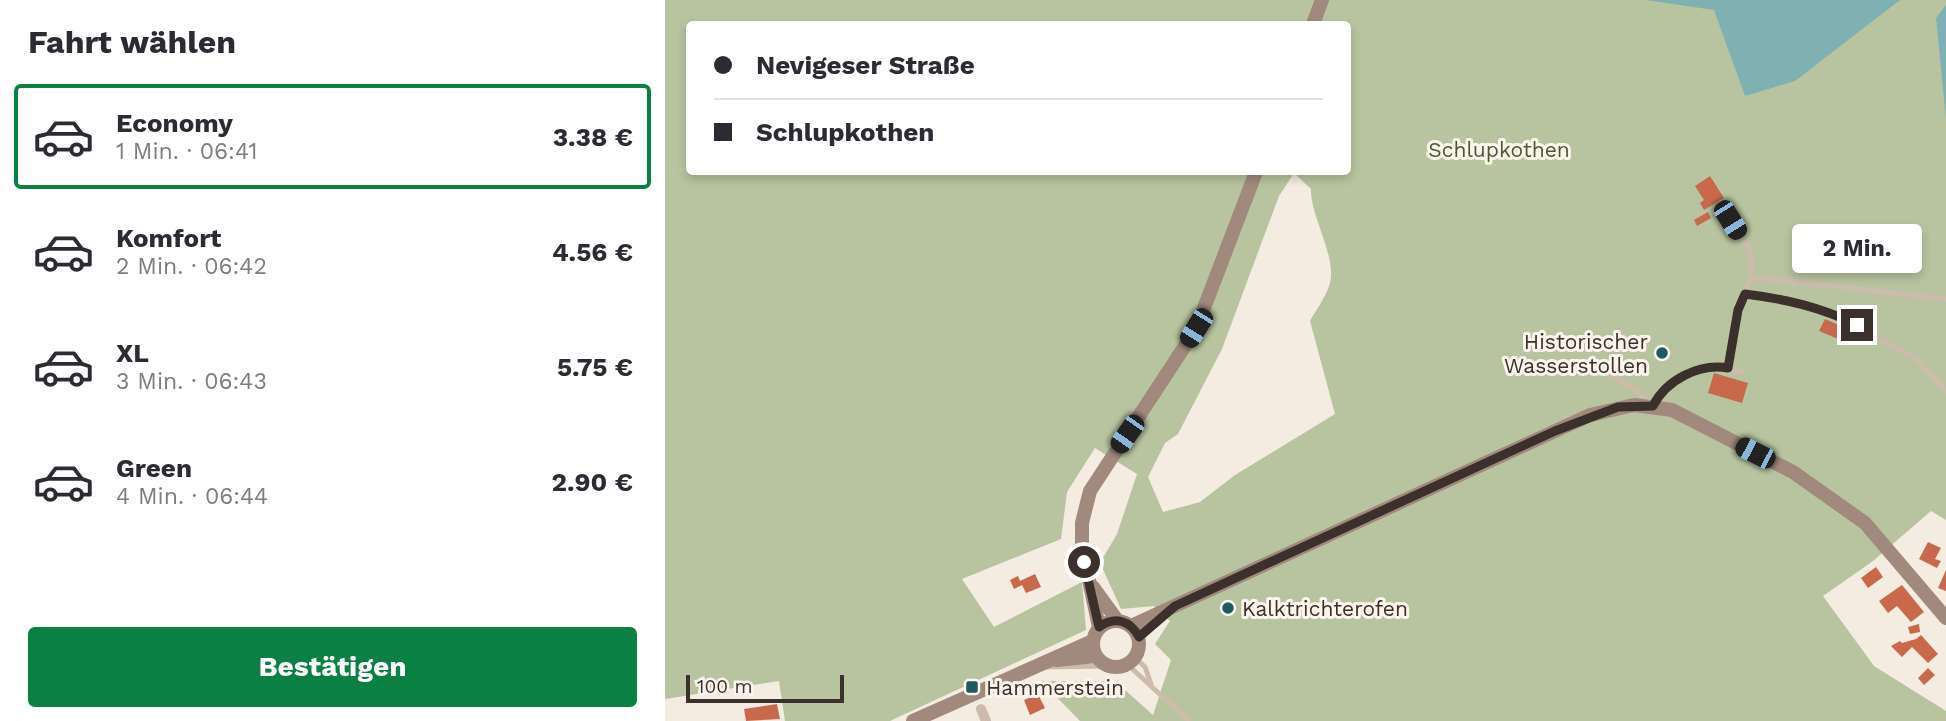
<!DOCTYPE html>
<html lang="de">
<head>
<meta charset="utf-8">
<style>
	:root { --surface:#fff; --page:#f2f2f3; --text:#2b2b33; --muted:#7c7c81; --line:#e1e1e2; --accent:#0b8043 }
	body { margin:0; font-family:"Work Sans",sans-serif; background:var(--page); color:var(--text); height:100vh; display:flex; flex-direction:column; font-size:26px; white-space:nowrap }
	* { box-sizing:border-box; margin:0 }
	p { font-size:23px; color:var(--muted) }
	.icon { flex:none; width:38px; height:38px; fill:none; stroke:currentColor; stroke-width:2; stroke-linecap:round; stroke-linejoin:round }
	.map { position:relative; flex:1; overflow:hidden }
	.details { display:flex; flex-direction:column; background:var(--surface); width:665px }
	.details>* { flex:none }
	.guide { position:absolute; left:21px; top:21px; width:665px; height:154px; border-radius:7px; box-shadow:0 4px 10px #0003; display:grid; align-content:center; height:154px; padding:0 28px; background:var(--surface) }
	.scale { position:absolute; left:21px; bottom:18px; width:158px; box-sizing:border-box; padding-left:7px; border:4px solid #3b302b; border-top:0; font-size:19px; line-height:24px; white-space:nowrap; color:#3b302b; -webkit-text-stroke:5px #fbf5ee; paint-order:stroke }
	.end { position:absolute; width:32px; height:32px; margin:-16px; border:9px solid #3b302b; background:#fff; box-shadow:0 0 0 4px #fff }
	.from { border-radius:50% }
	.bubble { position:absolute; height:49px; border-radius:7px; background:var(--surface); box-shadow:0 4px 10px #0003; font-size:23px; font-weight:700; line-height:49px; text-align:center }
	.car { position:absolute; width:21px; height:42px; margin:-21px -10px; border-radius:9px; box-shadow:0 0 5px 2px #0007; background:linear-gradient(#222 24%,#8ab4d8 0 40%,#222 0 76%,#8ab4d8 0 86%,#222 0) }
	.guide b { display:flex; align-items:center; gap:24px; height:66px; font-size:26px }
	.guide b+b { border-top:2px solid var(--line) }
	.guide i { width:18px; height:18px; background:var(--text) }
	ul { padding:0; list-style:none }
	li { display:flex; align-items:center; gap:21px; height:105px; margin:0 14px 10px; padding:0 14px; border:4px solid transparent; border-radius:7px }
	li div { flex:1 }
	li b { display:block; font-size:26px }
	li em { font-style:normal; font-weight:700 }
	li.active { border-color:var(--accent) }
	li>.icon { width:63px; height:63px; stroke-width:1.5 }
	h2 { padding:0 28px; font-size:32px; line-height:84px }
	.action { display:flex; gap:14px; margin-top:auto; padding:14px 28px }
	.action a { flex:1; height:80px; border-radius:7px; background:var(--accent); color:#fff; font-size:28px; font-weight:700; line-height:80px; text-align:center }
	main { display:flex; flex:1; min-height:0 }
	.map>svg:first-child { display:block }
</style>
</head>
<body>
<main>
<section class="details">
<h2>Fahrt wählen</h2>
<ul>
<li class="active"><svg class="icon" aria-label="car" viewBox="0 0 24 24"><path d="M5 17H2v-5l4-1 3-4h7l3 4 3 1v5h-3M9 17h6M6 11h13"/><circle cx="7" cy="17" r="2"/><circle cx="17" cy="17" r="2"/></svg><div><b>Economy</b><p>1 Min. · 06:41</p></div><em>3.38 €</em></li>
<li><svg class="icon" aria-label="car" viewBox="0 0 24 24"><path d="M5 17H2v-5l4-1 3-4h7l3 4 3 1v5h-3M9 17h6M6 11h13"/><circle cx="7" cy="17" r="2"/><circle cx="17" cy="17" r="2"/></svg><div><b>Komfort</b><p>2 Min. · 06:42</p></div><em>4.56 €</em></li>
<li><svg class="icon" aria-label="car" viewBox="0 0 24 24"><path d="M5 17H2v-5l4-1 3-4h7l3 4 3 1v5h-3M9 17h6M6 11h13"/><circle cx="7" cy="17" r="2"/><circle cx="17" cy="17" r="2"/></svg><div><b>XL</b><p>3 Min. · 06:43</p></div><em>5.75 €</em></li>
<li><svg class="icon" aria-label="car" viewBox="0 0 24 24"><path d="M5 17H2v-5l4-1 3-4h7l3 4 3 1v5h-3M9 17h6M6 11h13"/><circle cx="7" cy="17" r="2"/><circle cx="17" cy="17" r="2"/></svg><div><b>Green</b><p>4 Min. · 06:44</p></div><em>2.90 €</em></li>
</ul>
<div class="action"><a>Bestätigen</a></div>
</section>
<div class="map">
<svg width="1281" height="721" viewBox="0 0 1281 721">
	<rect width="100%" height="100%" fill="#f4ebe1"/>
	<!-- green -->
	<path fill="#b8c4a0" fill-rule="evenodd" d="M 0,0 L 1281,0 L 1281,520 L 1266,511 L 1208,561 L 1158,596 L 1209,666 L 1281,711 L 1281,721 L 415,721 L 376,681 L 450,681 L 488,715 L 506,660 L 490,644 L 505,621 L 489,606 L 456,609 L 435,563 L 452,534 L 472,474 L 430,448 L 402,492 L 396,539 L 297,579 L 329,627 L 417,582 L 421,630 L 225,721 L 120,721 L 114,681 L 0,699 ZM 24,24 L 682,24 L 682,172 L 24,172 ZM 629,173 L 646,189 C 645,216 674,260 664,286 C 660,298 651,310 645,321 L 670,414 L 570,475 L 535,502 L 498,512 L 483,477 L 500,443 L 513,434 L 557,349 L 614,196 Z"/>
	<!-- water -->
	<path fill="#7fb0b2" d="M 981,0 L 1235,0 L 1130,81 L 1080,96 L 1049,10 Z
		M 1281,5 L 1281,119 L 1271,18 Z"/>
	<!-- building -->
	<path fill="#c8694b" d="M 1045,176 L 1059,198 L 1039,210 L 1035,203 L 1039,200 L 1030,186 Z
		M 1043,212 L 1046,218 L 1032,226 L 1029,220 Z
		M 1160,319 L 1183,329 L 1178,341 L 1154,331 Z
		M 1049,373 L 1083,383 L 1077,403 L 1043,393 Z
		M 1263,542 L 1276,548 L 1270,559 L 1276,561 L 1272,568 L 1254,559 Z
		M 1211,567 L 1218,577 L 1203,588 L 1196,578 Z
		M 1281,570 L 1281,591 L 1273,588 Z
		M 370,574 L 376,587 L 361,593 L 357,585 L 349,589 L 345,580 L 353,576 L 355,581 Z
		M 1237,585 L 1259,612 L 1246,622 L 1232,606 L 1223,613 L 1214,601 Z
		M 1254,624 L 1255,632 L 1245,634 L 1243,627 Z
		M 1256,635 L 1273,654 L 1263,663 L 1247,647 L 1237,657 L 1226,646 L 1235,641 L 1237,643 L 1251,639 Z
		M 1263,668 L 1270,675 L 1259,685 L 1253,678 Z
		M 373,694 L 380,708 L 365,715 L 359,700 Z
		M 112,704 L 115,719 L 81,721 L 79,709 Z"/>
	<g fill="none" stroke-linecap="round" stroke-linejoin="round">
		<!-- lane -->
		<path stroke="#cdbbac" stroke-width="5" d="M 1055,203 L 1086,253 L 1086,277 L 1073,310 L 1064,368
			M 1086,277 L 1281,299
			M 1080,294 L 1167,313 L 1253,360 L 1281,391
			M 925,359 L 937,370 L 971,390 L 988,406 C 1005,373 1044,361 1078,372
			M 470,658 L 480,667 L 486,684
			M 462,664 L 524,721
			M 379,667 L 444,666"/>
		<!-- street -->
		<path stroke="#cdbbac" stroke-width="10" d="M 316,709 L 321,721"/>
		<!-- secondary -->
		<path stroke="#a18a7d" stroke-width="14" d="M 648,24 L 657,0
			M 428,587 L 452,620
			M428 644a23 23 0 1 1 46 0a23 23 0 1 1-46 0Z
			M 466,626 L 925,415 L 969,405 L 1007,410 L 1128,472 L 1200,523 L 1281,618
			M 434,627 L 417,547 L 417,523 L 425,491 L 531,329 L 591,172
			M 392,660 L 431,656
			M 248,721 L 428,641"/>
	</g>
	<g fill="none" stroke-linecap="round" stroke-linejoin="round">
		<!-- route -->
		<path stroke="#3b302b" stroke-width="9" d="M 419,562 L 434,627 C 450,616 465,620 474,637 L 510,606 L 890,431 L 953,407 L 988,406 C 1001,380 1034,363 1063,368 L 1073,310 L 1080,294 C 1120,299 1156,307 1192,325"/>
	</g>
	<!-- markers -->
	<g fill="#1f5a5e" stroke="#fbf5ee" stroke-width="2.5">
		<circle cx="997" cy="353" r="7"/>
		<circle cx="563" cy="608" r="7"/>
		<rect x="300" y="680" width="14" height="14" rx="3.5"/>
	</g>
	<g text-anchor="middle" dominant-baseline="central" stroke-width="6" stroke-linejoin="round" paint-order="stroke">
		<!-- park labels -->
		<g font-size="21" fill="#4a5a2e" stroke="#fbf5ee">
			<text x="834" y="149">Schlupkothen</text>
		</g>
		<!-- poi labels -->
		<g font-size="21" fill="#3b302b" stroke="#fbf5ee" text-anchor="start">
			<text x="983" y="341" text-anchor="end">Historischer<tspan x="983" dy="24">Wasserstollen</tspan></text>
			<text x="577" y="608">Kalktrichterofen</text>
			<text x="321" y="687">Hammerstein</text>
		</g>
	</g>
</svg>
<div class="scale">100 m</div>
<i class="end from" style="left:419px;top:562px"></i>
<i class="end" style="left:1192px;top:325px"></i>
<div class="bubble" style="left:1127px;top:224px;width:130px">2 Min.</div>
<i class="car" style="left:1065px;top:220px;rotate:148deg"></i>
<i class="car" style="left:531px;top:328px;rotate:212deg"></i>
<i class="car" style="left:462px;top:434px;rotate:215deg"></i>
<i class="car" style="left:1090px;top:453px;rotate:297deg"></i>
<div class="guide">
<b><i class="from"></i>Nevigeser Straße</b>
<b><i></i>Schlupkothen</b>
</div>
</div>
</main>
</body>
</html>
